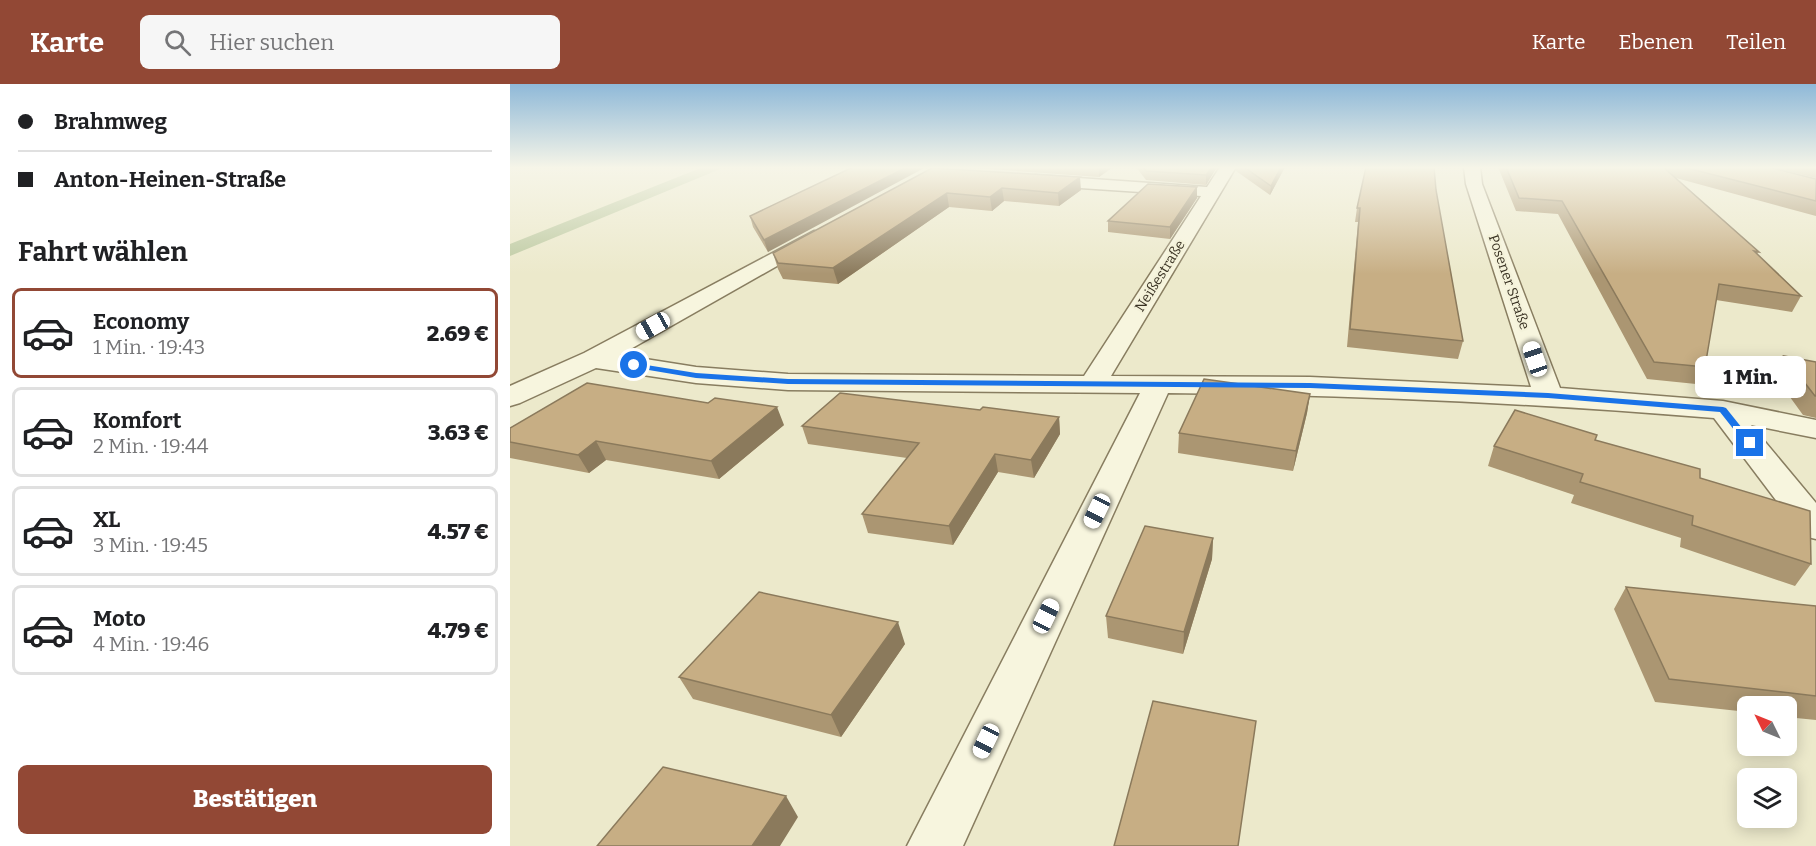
<!DOCTYPE html>
<html lang="de">
<head>
<meta charset="utf-8">
<style>
	:root { --surface:#fff; --page:#f6f6f6; --text:#202124; --muted:#757577; --line:#e0e0e0; --accent:#924835 }
	body { margin:0; font-family:Bitter,serif; background:var(--page); color:var(--text); height:100vh; display:flex; flex-direction:column; font-size:22px; white-space:nowrap }
	* { box-sizing:border-box; margin:0 }
	p { font-size:20px; color:var(--muted) }
	.icon { flex:none; width:33px; height:33px; fill:none; stroke:currentColor; stroke-width:2; stroke-linecap:round; stroke-linejoin:round }
	.map { position:relative; flex:1; overflow:hidden }
	.side { display:flex; flex-direction:column; background:var(--surface); width:510px }
	.side>* { flex:none }
	.banner { display:grid; align-content:center; height:132px; padding:0 18px; background:var(--surface) }
	.needle { width:39px; rotate:313deg }
	.fabs { position:absolute; left:1227px; top:612px; display:grid; gap:12px }
	.fabs a { display:grid; place-items:center; width:60px; height:60px; border-radius:9px; background:var(--surface); box-shadow:0 3px 15px #0003; font-size:30px }
	.end { position:absolute; width:27px; height:27px; margin:-14px; border:8px solid #1a73e8; background:#fff; box-shadow:0 0 0 3px #fff }
	.from { border-radius:50% }
	.bubble { position:absolute; height:42px; border-radius:9px; background:var(--surface); box-shadow:0 3px 15px #0003; font-size:20px; font-weight:800; line-height:42px; text-align:center }
	.car { position:absolute; width:18px; height:36px; margin:-18px -9px; border-radius:8px; box-shadow:0 0 4px 2px #0007; background:linear-gradient(#fff 24%,#345 0 40%,#fff 0 76%,#345 0 86%,#fff 0) }
	.banner b { display:flex; align-items:center; gap:21px; height:57px; font-size:22px }
	.banner b+b { border-top:2px solid var(--line) }
	.banner i { width:15px; height:15px; background:var(--text) }
	ul { padding:0; list-style:none }
	li { display:flex; align-items:center; gap:18px; height:90px; margin:0 12px 9px; padding:0 6px; border:3px solid var(--line); border-radius:9px }
	li div { flex:1 }
	li b { display:block; font-size:22px }
	li em { font-style:normal; font-weight:800 }
	li.active { border-color:var(--accent) }
	li>.icon { width:54px; height:54px; stroke-width:1.5 }
	h2 { padding:0 18px; font-size:27px; line-height:72px }
	.cta { display:flex; gap:12px; margin-top:auto; padding:12px 18px }
	.cta a { flex:1; height:69px; border-radius:9px; background:var(--accent); color:#fff; font-size:24px; font-weight:800; line-height:69px; text-align:center }
	header { display:flex; align-items:center; gap:36px; box-sizing:border-box; height:84px; padding:0 30px; background:var(--accent); color:#fff }
	header strong { font-size:28px }
	nav { display:flex; gap:33px; margin-inline-start:auto; font-size:21px }
	.search { width:420px; height:54px; background:var(--page); display:flex; align-items:center; gap:15px; box-sizing:border-box; padding:0 21px; border-radius:9px; color:var(--muted); font-size:22px }
	main { display:flex; flex:1; min-height:0 }
	.map>svg:first-child { display:block }
</style>
</head>
<body>
<header>
<strong>Karte</strong>
<div class="search"><svg class="icon" aria-label="search" viewBox="0 0 24 24"><circle cx="10" cy="10" r="6"/><path d="M15 15l6 6"/></svg>Hier suchen</div>
<nav><a>Karte</a><a>Ebenen</a><a>Teilen</a></nav>
</header>
<main>
<section class="side">
<div class="banner">
<b><i class="from"></i>Brahmweg</b>
<b><i></i>Anton-Heinen-Straße</b>
</div>
<h2>Fahrt wählen</h2>
<ul>
<li class="active"><svg class="icon" aria-label="car" viewBox="0 0 24 24"><path d="M5 17H2v-5l4-1 3-4h7l3 4 3 1v5h-3M9 17h6M6 11h13"/><circle cx="7" cy="17" r="2"/><circle cx="17" cy="17" r="2"/></svg><div><b>Economy</b><p>1 Min. · 19:43</p></div><em>2.69 €</em></li>
<li><svg class="icon" aria-label="car" viewBox="0 0 24 24"><path d="M5 17H2v-5l4-1 3-4h7l3 4 3 1v5h-3M9 17h6M6 11h13"/><circle cx="7" cy="17" r="2"/><circle cx="17" cy="17" r="2"/></svg><div><b>Komfort</b><p>2 Min. · 19:44</p></div><em>3.63 €</em></li>
<li><svg class="icon" aria-label="car" viewBox="0 0 24 24"><path d="M5 17H2v-5l4-1 3-4h7l3 4 3 1v5h-3M9 17h6M6 11h13"/><circle cx="7" cy="17" r="2"/><circle cx="17" cy="17" r="2"/></svg><div><b>XL</b><p>3 Min. · 19:45</p></div><em>4.57 €</em></li>
<li><svg class="icon" aria-label="car" viewBox="0 0 24 24"><path d="M5 17H2v-5l4-1 3-4h7l3 4 3 1v5h-3M9 17h6M6 11h13"/><circle cx="7" cy="17" r="2"/><circle cx="17" cy="17" r="2"/></svg><div><b>Moto</b><p>4 Min. · 19:46</p></div><em>4.79 €</em></li>
</ul>
<div class="cta"><a>Bestätigen</a></div>
</section>
<div class="map">
<svg width="1306" height="762" viewBox="0 0 1306 762">
	<rect width="100%" height="100%" fill="#ece9cb"/>
	<!-- green -->
	<path fill="#bcc9a0" d="M 193,83 L 215,83 L 0,172 L 0,160 Z"/>
	<g fill="none" stroke-linecap="round" stroke-linejoin="round">
		<defs>
			<path id="minor" d="M 710,83 L 726,83 L 601,292 L 800,293 L 1021,303 L 956,100 L 954,83 L 970,83 L 972,100 L 1050,304 L 1213,317 L 1306,336 L 1306,354 L 1241,341 L 1306,419 L 1306,455 L 1293,452 L 1204,334 C 1022,319 841,311 658,309 L 453,762 L 397,762 L 630,309 L 278,306 L 186,299 L 86,284 L 10,319 L 0,322 L 0,302 L 74,269 L 304,147 L 311,149 L 314,153 L 311,157 L 110,271 L 186,283 L 278,290 L 574,292 L 691,112 L 525,101 L 517,96 L 525,91 L 697,103 Z"/>
		</defs>
		<!-- minor casing -->
		<use href="#minor" stroke="#887d60" stroke-width="3"/>
		<!-- minor -->
		<use href="#minor" fill="#f7f5de" fill-rule="evenodd"/>
	</g>
	<!-- wall -->
	<path fill="#ab9672" d="M 343,83 L 258,168 L 243,143 L 240,132 Z
		M 452,83 L 603,83 L 589,93 Z
		M 626,83 L 707,83 L 696,101 L 636,96 Z
		M 726,83 L 775,83 L 760,111 L 726,87 Z
		M 988,83 L 1258,83 L 1306,95 L 1306,132 L 1166,94 L 1249,168 L 1247,170 L 1291,212 L 1282,228 L 1206,216 L 1195,283 L 1186,300 L 1137,295 L 1048,130 L 1006,127 Z
		M 1260,83 L 1306,83 L 1306,94 Z
		M 422,84 L 571,106 L 549,122 L 494,117 L 482,127 L 439,123 L 328,200 L 273,195 L 268,185 L 263,169 Z
		M 687,103 L 687,114 L 660,155 L 598,148 L 598,137 Z
		M 926,106 L 953,257 L 948,275 L 837,263 L 848,138 L 845,138 L 847,124 Z
		M 1274,272 L 1306,278 L 1306,334 L 1293,331 L 1264,291 Z
		M 800,310 L 797,329 L 783,387 L 668,369 L 669,349 Z
		M 470,326 L 549,333 L 550,350 L 524,394 L 488,388 L 443,461 L 358,449 L 352,430 L 397,374 L 298,360 L 292,342 Z
		M 274,341 L 209,395 L 96,376 L 79,389 L 0,374 L 0,344 Z
		M 1085,356 L 1190,394 L 1301,480 L 1285,502 L 1170,463 L 1171,454 L 1061,419 L 1064,411 L 978,382 L 984,362 Z
		M 703,454 L 702,475 L 673,570 L 598,554 L 596,532 Z
		M 1116,503 L 1306,522 L 1306,636 L 1276,633 L 1276,622 L 1238,622 L 1238,628 L 1145,618 L 1104,525 Z
		M 395,560 L 331,653 L 183,615 L 169,593 Z"/>
	<!-- shaded-wall -->
	<path fill="#8b7a5c" d="M 397,83 L 416,83 L 258,168 L 254,156 Z
		M 589,83 L 603,83 L 589,93 Z
		M 702,83 L 707,83 L 696,101 L 696,91 Z
		M 771,83 L 775,83 L 760,111 L 761,102 Z
		M 570,93 L 571,106 L 549,122 L 548,109 Z
		M 687,103 L 687,114 L 660,155 L 660,143 Z
		M 492,104 L 494,117 L 482,127 L 480,113 Z
		M 437,109 L 439,123 L 328,200 L 323,184 Z
		M 800,310 L 797,329 L 783,387 L 786,367 Z
		M 267,323 L 274,341 L 209,395 L 201,377 Z
		M 549,333 L 550,350 L 524,394 L 521,376 Z
		M 86,357 L 96,376 L 79,389 L 68,371 Z
		M 485,370 L 488,388 L 443,461 L 439,442 Z
		M 703,454 L 702,475 L 673,570 L 674,548 Z
		M 388,538 L 395,560 L 331,653 L 321,631 Z
		M 276,712 L 288,733 L 270,762 L 242,762 Z"/>
	<!-- building -->
	<path fill="#c7ae84" stroke="#8b7a5c" stroke-width="1.5" d="M 343,83 L 397,83 L 254,156 L 240,132 Z
		M 633,83 L 702,83 L 696,91 L 636,87 Z
		M 734,83 L 771,83 L 761,102 Z
		M 856,83 L 924,83 L 926,106 L 953,257 L 840,245 L 850,124 L 847,124 Z
		M 996,83 L 1153,83 L 1249,168 L 1244,167 L 1291,212 L 1209,200 L 1195,283 L 1144,278 L 1052,117 L 1009,114 Z
		M 1173,83 L 1258,83 L 1306,95 L 1306,117 Z
		M 422,84 L 570,93 L 548,109 L 492,104 L 480,113 L 437,109 L 323,184 L 268,179 L 263,169 Z
		M 638,100 L 687,103 L 660,143 L 598,137 Z
		M 1274,272 L 1306,278 L 1306,312 L 1305,312 Z
		M 694,295 L 800,310 L 786,367 L 669,349 Z
		M 77,299 L 198,319 L 205,314 L 267,323 L 201,377 L 86,357 L 68,371 L 0,358 L 0,344 Z
		M 330,309 L 470,326 L 473,323 L 549,333 L 521,376 L 485,370 L 439,442 L 352,430 L 409,359 L 292,342 Z
		M 1005,326 L 1087,351 L 1085,356 L 1190,385 L 1190,394 L 1300,427 L 1301,480 L 1182,441 L 1183,432 L 1070,398 L 1073,390 L 984,362 Z
		M 635,442 L 703,454 L 674,548 L 596,532 Z
		M 1116,503 L 1306,522 L 1306,612 L 1159,595 Z
		M 249,508 L 388,538 L 321,631 L 169,593 Z
		M 643,617 L 746,637 L 728,762 L 604,762 Z
		M 153,683 L 276,712 L 242,762 L 87,762 Z"/>
	<!-- sky -->
	<linearGradient id="sky" x2="0" y2="1"><stop stop-color="#8fb9d8"/><stop offset="0.44" stop-color="#f6f5e8"/><stop offset="1" stop-color="#f6f5e8" stop-opacity="0"/></linearGradient>
	<rect width="1306" height="190" fill="url(#sky)"/>
	<!-- route -->
	<path fill="#1a73e8" d="M 124,279 L 186,289 L 278,295 L 800,299 L 1038,309 L 1213,323 L 1216,324 L 1244,359 L 1236,361 L 1210,328 L 1038,314 L 800,304 L 278,300 L 186,294 L 121,283 L 120,281 Z"/>
	<g text-anchor="middle" dominant-baseline="central" stroke-width="4.5" stroke-linejoin="round" paint-order="stroke">
		<!-- far-street labels -->
		<g font-size="14" fill="#393223" stroke="#f4f2da">
			<text transform="translate(650 192) rotate(-58)">Neißestraße</text>
			<text transform="translate(999 198) rotate(71)">Posener Straße</text>
		</g>
	</g>
</svg>
<div class="fabs">
<a><svg class="needle" viewBox="-14 -14 28 28"><path d="M0-13l5 13h-10z" fill="#e53935"/><path d="M0 13l5-13h-10z" fill="#757577"/></svg></a>
<a><svg class="icon" aria-label="layers" viewBox="0 0 24 24"><path d="M12 4l9 5-9 5-9-5zM3 14l9 5 9-5"/></svg></a>
</div>
<i class="end from" style="left:124px;top:281px"></i>
<i class="end" style="left:1240px;top:359px"></i>
<div class="bubble" style="left:1185px;top:272px;width:111px">1 Min.</div>
<i class="car" style="left:143px;top:242px;rotate:241deg"></i>
<i class="car" style="left:1025px;top:275px;rotate:341deg"></i>
<i class="car" style="left:587px;top:427px;rotate:206deg"></i>
<i class="car" style="left:536px;top:532px;rotate:26deg"></i>
<i class="car" style="left:476px;top:657px;rotate:206deg"></i>
</div>
</main>
</body>
</html>
